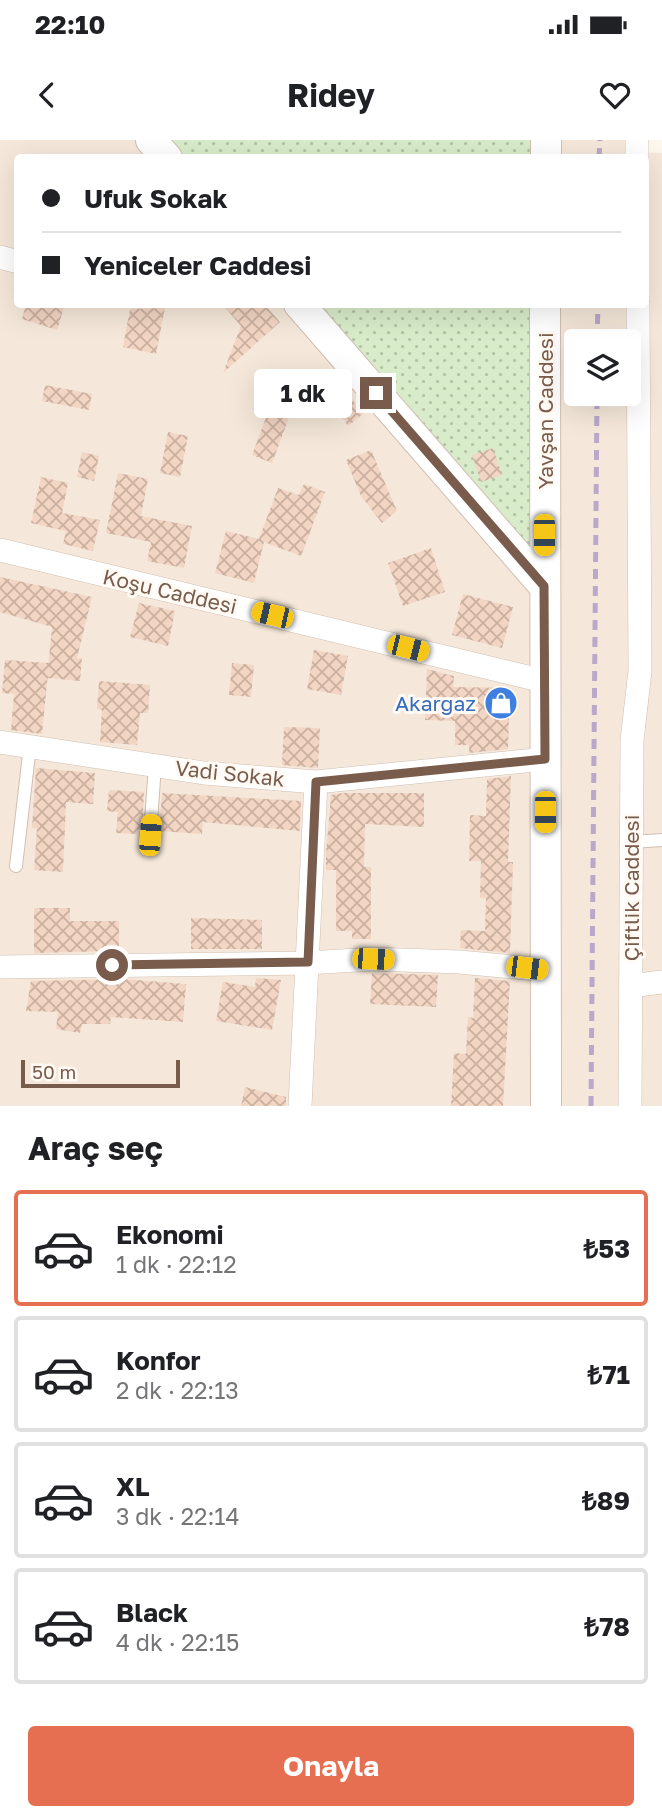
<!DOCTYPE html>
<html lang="tr">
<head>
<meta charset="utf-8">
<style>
	:root { --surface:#fff; --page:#f6f6f6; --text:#202124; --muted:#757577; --line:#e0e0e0; --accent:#e76f51 }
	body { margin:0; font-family:"Golos Text",sans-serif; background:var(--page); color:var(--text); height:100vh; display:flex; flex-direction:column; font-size:26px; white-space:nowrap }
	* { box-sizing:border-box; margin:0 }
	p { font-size:23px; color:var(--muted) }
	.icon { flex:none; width:38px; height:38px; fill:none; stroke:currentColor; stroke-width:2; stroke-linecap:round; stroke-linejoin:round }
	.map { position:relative; height:966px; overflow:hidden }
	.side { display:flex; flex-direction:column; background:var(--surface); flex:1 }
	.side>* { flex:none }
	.top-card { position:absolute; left:14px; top:14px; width:635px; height:154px; border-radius:7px; box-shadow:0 7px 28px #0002; display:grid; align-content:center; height:154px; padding:0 28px; background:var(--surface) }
	.controls { position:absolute; left:564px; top:189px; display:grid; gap:14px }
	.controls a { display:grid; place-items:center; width:77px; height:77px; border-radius:7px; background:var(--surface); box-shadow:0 7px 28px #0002; font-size:35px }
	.scale { position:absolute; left:21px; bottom:18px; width:159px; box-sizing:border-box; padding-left:7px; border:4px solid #7a5c4d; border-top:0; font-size:19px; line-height:24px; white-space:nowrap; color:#7a5c4d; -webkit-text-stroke:5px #fffaf3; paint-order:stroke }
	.end { position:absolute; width:32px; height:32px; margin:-16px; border:9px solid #7a5c4d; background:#fff; box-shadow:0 0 0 4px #fff }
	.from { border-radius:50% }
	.bubble { position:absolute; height:49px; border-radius:7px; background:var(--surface); box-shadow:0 7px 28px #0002; font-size:23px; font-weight:700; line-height:49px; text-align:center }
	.car { position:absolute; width:21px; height:42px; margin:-21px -10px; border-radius:9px; box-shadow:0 0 5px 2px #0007; background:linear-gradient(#f5c518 24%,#345 0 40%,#f5c518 0 76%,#345 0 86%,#f5c518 0) }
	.top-card b { display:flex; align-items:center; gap:24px; height:66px; font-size:26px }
	.top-card b+b { border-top:2px solid var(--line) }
	.top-card i { width:18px; height:18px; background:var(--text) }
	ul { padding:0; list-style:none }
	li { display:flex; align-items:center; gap:21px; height:116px; margin:0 14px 10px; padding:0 14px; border:4px solid var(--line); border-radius:7px }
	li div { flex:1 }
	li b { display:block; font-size:26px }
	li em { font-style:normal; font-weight:700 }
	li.selected { border-color:var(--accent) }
	li>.icon { width:63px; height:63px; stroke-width:1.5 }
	h2 { padding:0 28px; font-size:32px; line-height:84px }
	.cta { display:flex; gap:14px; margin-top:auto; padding:14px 28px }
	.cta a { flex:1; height:80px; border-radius:7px; background:var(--accent); color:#fff; font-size:28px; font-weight:700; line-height:80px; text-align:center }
	.status { display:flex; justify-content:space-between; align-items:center; height:49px; padding:0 35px; background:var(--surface); direction:ltr }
	.status svg { height:19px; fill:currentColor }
	header { display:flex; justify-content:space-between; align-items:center; height:91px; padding:0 28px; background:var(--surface); font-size:32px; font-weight:700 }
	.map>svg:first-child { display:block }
</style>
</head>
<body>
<div class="status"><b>22:10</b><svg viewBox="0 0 49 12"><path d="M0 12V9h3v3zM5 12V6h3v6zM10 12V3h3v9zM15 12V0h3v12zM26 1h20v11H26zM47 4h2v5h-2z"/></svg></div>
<header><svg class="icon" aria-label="back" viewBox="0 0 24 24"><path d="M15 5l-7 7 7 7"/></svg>Ridey<svg class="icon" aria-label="heart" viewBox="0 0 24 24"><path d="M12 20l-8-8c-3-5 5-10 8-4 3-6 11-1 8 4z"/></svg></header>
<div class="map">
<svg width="662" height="966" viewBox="0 0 662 966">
	<defs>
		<pattern id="park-dots" width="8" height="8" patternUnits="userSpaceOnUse" patternTransform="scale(1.75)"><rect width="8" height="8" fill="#d8ecc9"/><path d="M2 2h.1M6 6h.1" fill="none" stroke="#b4c2a5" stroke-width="1.8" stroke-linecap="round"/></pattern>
		<pattern id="building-cross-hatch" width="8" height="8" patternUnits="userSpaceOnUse" patternTransform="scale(1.75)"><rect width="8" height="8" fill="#f3d5c3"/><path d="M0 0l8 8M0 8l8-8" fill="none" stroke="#cab0a1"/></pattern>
	</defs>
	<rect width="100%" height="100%" fill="#fdf6ec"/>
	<!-- residential -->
	<path fill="#f5e8da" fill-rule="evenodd" d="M 0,0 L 637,0 L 638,12 L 662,13 L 662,966 L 0,966 ZM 18,18 L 646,18 L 646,164 L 18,164 ZM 576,201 L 628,201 L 628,254 L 576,254 Z"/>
	<!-- park -->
	<path fill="url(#park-dots)" d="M 151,0 L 546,0 L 546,17 L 167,18 Z
		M 299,165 L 545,165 L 544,446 Z"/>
	<!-- building -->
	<path fill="url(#building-cross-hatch)" d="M 26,164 L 65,164 L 57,190 L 22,179 Z
		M 222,164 L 264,164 L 280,182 L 223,233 L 241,186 Z
		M 165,168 L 156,214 L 123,207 L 130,169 Z
		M 45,245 L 92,254 L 89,270 L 42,261 Z
		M 348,254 L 363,274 L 348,286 L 333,265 Z
		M 271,264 L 291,272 L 272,323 L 252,315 Z
		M 168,292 L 188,296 L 180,337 L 160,333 Z
		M 493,308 L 502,335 L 481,342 L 472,315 Z
		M 371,310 L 397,371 L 382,383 L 361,356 L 346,320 Z
		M 82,312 L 99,316 L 94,341 L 77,337 Z
		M 118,333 L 148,339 L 141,376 L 192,386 L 184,428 L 147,421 L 151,402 L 106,393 Z
		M 41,337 L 68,343 L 62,373 L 100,380 L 93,411 L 63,404 L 66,391 L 31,383 Z
		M 304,344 L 325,352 L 301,416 L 264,402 L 254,443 L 215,433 L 226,391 L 259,399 L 278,348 L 299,355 Z
		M 431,408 L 445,452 L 403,466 L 388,423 Z
		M 0,437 L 92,457 L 77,518 L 82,518 L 80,541 L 47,538 L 52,487 L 0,472 Z
		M 463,454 L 513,467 L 502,508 L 452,495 Z
		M 139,463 L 175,471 L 168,506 L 130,497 Z
		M 314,510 L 348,516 L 341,555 L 307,549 Z
		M 5,520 L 49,523 L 42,594 L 11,590 L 14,554 L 2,553 Z
		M 232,523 L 254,525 L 251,557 L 229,555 Z
		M 427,529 L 454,536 L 453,547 L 510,548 L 508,609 L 469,613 L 469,605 L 455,605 L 455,581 L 425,580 Z
		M 99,541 L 150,545 L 148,573 L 140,573 L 137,605 L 100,602 L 102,570 L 97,569 Z
		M 284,587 L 320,588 L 318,628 L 282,625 Z
		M 36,628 L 95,633 L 93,664 L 66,662 L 63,732 L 34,730 L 37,688 L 32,688 Z
		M 511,636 L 508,722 L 513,722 L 510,813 L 460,808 L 461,790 L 485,791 L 486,758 L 480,758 L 481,721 L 469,721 L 470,675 L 486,676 L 487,639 Z
		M 109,650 L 144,652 L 142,690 L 138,690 L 137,694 L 116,693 L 118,672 L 107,671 Z
		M 162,653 L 301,661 L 300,691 L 203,682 L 202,694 L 159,691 Z
		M 342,653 L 424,653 L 424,687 L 365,684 L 364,727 L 371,727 L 371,799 L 352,799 L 352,791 L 336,791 L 336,730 L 326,730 L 326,713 L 331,655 Z
		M 34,768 L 70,768 L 70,781 L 119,781 L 119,811 L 34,813 Z
		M 191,778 L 262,780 L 262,809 L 191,809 Z
		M 372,833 L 438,835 L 436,867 L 370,864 Z
		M 256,838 L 281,840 L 272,890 L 216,881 L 223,842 L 255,847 Z
		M 475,838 L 510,841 L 503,966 L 451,966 L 454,913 L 466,914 L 468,877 L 473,878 Z
		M 123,839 L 186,844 L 183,882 L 111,877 L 110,884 L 82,884 L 80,893 L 56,889 L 58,872 L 26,871 L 31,841 Z
		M 245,947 L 286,957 L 286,966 L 241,966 Z"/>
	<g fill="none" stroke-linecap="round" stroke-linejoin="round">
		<defs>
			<path id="service" d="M 150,695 L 155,625
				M 632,702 L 662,700
				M 16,726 L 30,606"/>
			<path id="minor" d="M 637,0 L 637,18
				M 0,117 L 18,122
				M 0,410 L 544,541
				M 0,602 L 204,633 L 316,642 L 545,619
				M 0,827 L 308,823 L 373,819 L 459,822 L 547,830
				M 631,846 L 662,842
				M 300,966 L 316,642
				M 630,966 L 632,600 L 640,531 L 638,164"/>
			<path id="tertiary" d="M 151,0 L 167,18
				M 546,18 L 546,0
				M 299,164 L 544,446
				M 545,164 L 546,966"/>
		</defs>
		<!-- service casing -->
		<use href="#service" stroke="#d1beb0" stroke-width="14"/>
		<!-- minor casing -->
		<use href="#minor" stroke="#d1beb0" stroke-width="24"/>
		<!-- tertiary casing -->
		<use href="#tertiary" stroke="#d1beb0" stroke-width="32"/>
		<!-- service -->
		<use href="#service" stroke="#fff" stroke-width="12"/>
		<!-- minor -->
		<use href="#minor" stroke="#fff" stroke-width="23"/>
		<!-- tertiary -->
		<use href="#tertiary" stroke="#fff" stroke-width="30"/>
		<!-- rail -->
		<path stroke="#b9a8c9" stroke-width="5" stroke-dasharray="10 7" stroke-linecap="butt" d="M 599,18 L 600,0
			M 597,201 L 598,164
			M 591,966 L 597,254"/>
	</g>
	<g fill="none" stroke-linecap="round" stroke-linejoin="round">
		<!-- route -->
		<path stroke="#7a5c4d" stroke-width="9" d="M 112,825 L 308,822 L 316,642 L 545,619 L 544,446 L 376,253"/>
	</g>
	<!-- icons -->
	<defs>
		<symbol id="shop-disc" viewBox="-11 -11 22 22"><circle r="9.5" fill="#3f7fe0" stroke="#fffaf3"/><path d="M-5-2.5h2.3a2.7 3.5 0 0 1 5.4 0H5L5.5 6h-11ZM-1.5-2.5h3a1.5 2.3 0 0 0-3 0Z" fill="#fff"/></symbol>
	</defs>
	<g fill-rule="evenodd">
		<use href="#shop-disc" x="482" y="544" width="38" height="38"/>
	</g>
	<g text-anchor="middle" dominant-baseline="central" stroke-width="6" stroke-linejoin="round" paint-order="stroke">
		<!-- street labels -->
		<g font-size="21" fill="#7a5c4d" stroke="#fffaf3">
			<text transform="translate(545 271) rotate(-90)">Yavşan Caddesi</text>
			<text transform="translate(170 451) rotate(13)">Koşu Caddesi</text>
			<text transform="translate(230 633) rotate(6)">Vadi Sokak</text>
			<text transform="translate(631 748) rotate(-90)">Çiftlik Caddesi</text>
		</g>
		<!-- shop labels -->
		<g font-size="21" fill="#366cbe" stroke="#fffaf3" text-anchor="end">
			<text x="476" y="563">Akargaz</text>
		</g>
	</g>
</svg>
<div class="controls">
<a><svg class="icon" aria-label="layers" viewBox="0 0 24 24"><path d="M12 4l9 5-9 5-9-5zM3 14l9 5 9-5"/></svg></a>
</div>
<div class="scale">50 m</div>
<i class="end from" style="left:112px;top:825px"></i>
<i class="end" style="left:376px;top:253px"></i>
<div class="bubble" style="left:254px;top:229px;width:98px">1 dk</div>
<i class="car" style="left:544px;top:395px;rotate:180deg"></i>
<i class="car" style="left:272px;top:475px;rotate:283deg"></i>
<i class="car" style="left:408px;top:508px;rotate:104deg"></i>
<i class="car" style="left:545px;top:672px;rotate:180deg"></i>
<i class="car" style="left:150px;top:695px;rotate:4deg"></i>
<i class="car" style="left:373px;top:819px;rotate:92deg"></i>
<i class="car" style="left:527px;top:828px;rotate:97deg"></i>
<div class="top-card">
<b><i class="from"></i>Ufuk Sokak</b>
<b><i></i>Yeniceler Caddesi</b>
</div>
</div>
<section class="side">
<h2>Araç seç</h2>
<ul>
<li class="selected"><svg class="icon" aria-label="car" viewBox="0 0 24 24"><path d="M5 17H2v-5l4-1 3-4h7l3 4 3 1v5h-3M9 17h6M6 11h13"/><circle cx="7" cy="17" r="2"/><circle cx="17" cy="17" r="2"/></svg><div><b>Ekonomi</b><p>1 dk · 22:12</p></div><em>₺53</em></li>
<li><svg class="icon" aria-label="car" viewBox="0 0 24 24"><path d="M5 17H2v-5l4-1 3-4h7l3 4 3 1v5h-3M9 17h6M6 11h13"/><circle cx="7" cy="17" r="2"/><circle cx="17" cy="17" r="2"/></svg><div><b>Konfor</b><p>2 dk · 22:13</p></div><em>₺71</em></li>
<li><svg class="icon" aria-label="car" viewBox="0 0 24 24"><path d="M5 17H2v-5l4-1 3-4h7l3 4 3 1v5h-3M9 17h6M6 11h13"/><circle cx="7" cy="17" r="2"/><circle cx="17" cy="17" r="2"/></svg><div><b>XL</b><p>3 dk · 22:14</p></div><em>₺89</em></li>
<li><svg class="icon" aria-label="car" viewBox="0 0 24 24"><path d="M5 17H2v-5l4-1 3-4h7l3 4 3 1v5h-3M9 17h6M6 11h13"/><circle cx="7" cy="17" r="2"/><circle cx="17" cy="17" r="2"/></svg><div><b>Black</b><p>4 dk · 22:15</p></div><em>₺78</em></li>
</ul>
<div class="cta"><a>Onayla</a></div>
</section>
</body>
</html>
